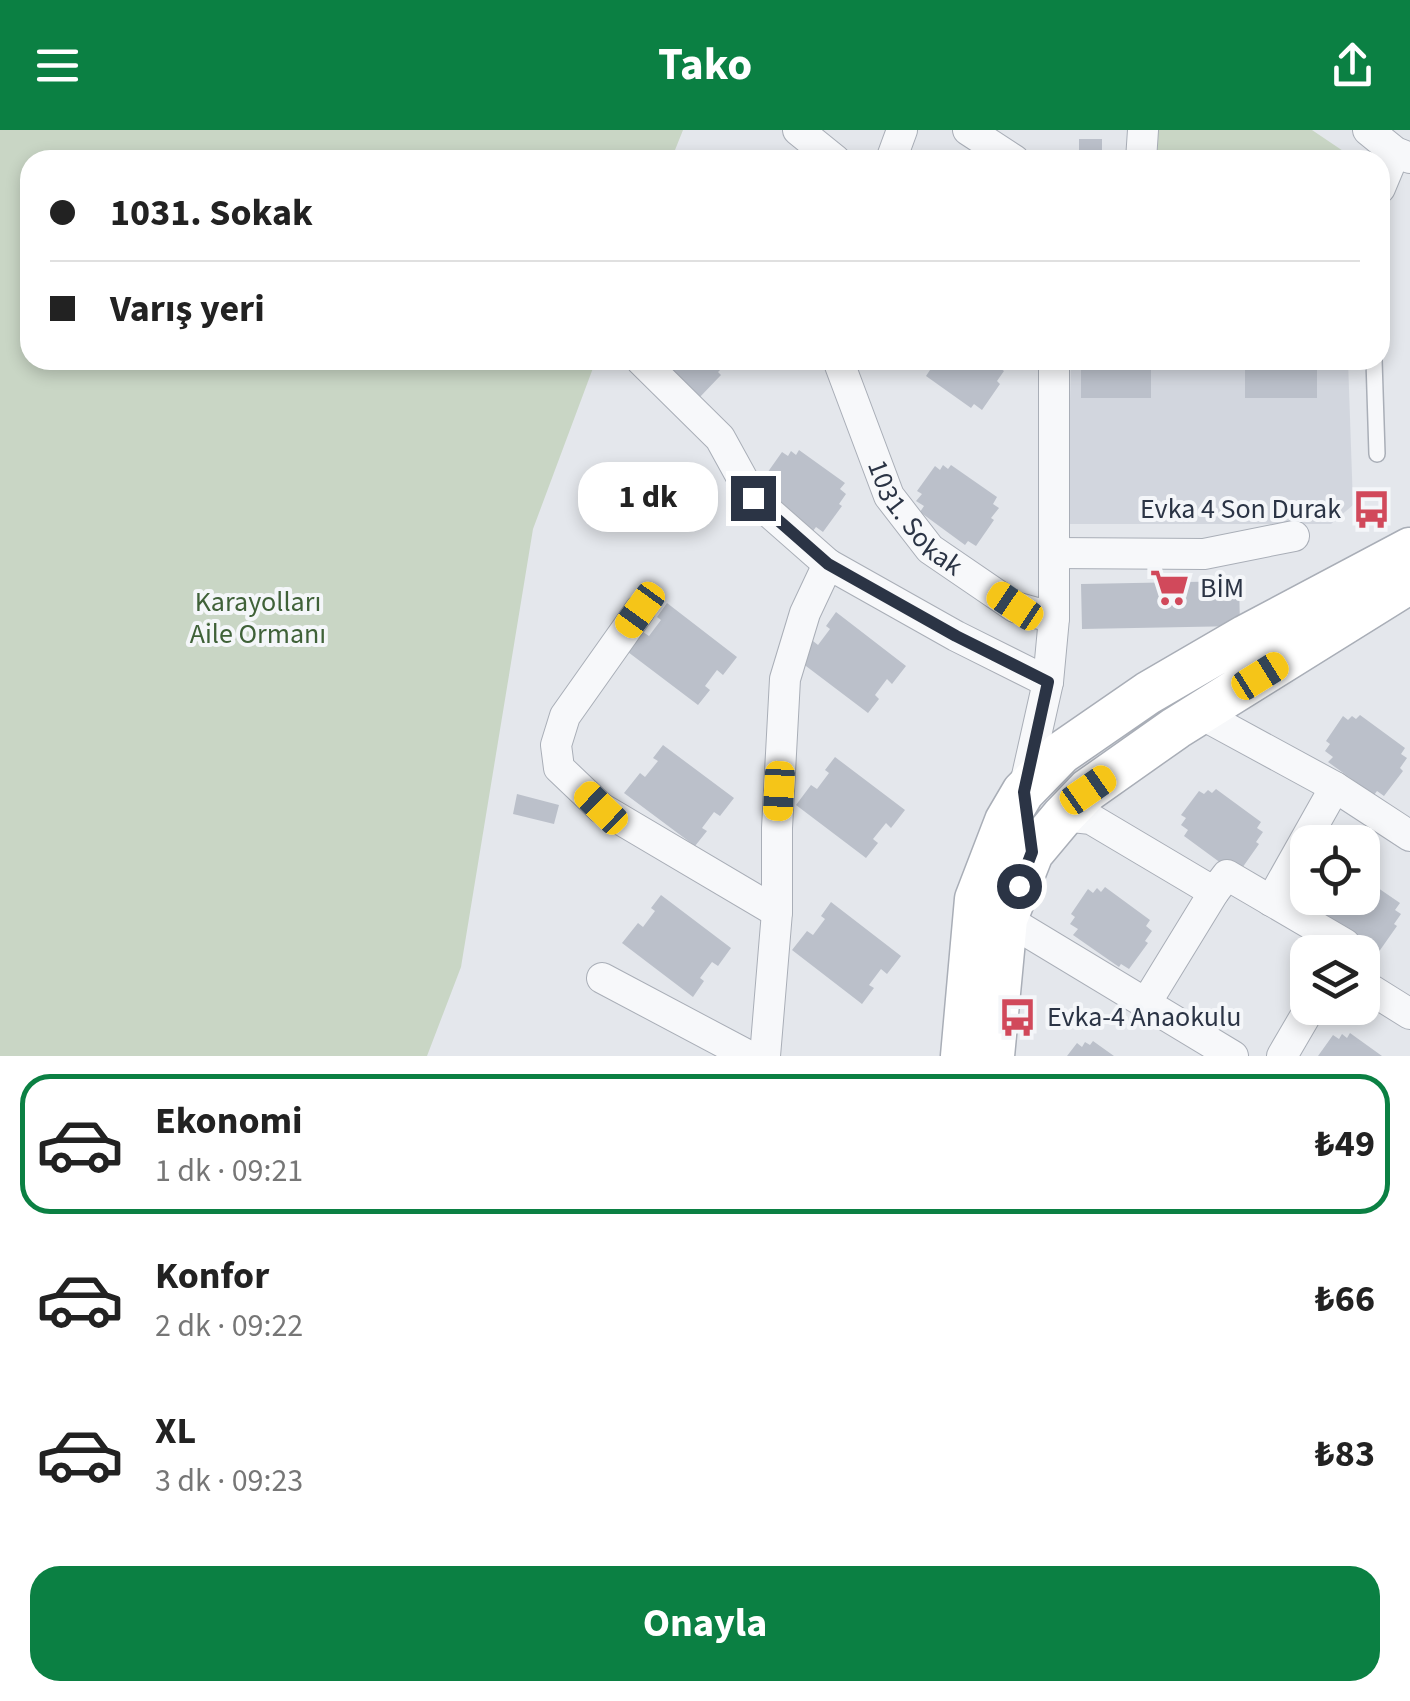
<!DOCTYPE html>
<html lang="tr">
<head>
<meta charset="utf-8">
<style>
	:root { --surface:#fff; --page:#f6f6f6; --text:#222; --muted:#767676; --line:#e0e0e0; --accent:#0b8043 }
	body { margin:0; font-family:"Source Sans 3",sans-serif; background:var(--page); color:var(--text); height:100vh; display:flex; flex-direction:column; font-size:38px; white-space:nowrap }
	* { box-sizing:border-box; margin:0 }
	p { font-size:32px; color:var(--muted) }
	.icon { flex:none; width:55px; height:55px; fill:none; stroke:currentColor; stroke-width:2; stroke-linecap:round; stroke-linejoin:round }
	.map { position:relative; height:926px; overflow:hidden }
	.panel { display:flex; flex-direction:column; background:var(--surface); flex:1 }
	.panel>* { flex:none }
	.top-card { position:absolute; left:20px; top:20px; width:1370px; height:220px; border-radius:30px; box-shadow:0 5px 15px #0003; display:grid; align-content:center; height:220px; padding:0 30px; background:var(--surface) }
	.buttons { position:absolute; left:1290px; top:695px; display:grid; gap:20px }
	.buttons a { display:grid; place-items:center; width:90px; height:90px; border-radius:20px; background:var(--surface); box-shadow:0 5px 15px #0003; font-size:50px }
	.end { position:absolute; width:45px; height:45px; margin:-22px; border:12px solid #2b3445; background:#fff; box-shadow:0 0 0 5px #fff }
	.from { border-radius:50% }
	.bubble { position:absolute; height:70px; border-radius:30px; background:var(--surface); box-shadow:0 5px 15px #0003; font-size:32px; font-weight:700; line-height:70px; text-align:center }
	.car { position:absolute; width:30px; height:60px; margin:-30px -15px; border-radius:12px; box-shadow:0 0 8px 2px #0007; background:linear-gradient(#f5c518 24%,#345 0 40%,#f5c518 0 76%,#345 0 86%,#f5c518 0) }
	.top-card b { display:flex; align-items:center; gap:35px; height:95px; font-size:38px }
	.top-card b+b { border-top:2px solid var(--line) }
	.top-card i { width:25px; height:25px; background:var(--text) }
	ul { padding:18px 0 0; list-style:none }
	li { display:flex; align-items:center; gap:30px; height:140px; margin:0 20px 15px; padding:0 10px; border:5px solid transparent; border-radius:30px }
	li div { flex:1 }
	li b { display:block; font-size:38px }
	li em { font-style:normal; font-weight:700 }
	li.current { border-color:var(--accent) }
	li>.icon { width:90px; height:90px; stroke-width:1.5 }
	.cta { display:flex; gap:20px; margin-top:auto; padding:20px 30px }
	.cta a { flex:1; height:115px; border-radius:30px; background:var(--accent); color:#fff; font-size:40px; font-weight:700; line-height:115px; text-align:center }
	header { display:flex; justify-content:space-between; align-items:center; height:130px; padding:0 30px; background:var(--accent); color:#fff; font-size:45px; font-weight:700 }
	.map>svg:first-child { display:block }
</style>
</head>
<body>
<header><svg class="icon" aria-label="menu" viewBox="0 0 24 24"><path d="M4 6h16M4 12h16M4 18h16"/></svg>Tako<svg class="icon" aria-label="share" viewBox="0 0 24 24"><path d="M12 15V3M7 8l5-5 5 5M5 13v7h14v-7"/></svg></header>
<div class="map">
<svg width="1410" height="926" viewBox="0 0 1410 926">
	<rect width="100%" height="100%" fill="#e4e7ec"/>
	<!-- built -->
	<path fill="#d2d6de" d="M 1071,230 L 1348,230 L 1353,375 L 1331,394 L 1067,394 Z"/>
	<!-- green -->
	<path fill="#c9d6c5" d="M 0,0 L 683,0 L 671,30 L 30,30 L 30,230 L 596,230 L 533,399 L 461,837 L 427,926 L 0,926 Z
		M 1158,0 L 1312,0 L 1352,27 L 1351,30 L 1157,30 Z"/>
	<!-- building -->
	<path fill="#bbc0ca" d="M 1079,9 L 1102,9 L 1102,30 L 1079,30 Z
		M 652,230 L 723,230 L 727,233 L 718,242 L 721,245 L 699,268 Z
		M 926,230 L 1003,230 L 998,237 L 1004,241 L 997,251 L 1000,254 L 982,280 L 974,274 L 971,278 L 926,246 L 930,240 L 922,235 Z
		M 1081,230 L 1151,230 L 1151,268 L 1081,268 Z
		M 1245,230 L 1317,230 L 1317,268 L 1245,268 Z
		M 799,320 L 845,353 L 840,359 L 846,364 L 839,374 L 842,376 L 823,402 L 816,397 L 813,401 L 768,368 L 772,362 L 764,357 L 769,350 L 765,346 L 782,322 L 788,326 L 791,321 L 796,325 Z
		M 943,335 L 948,339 L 951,335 L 997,367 L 993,374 L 999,378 L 991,388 L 994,390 L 976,416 L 968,411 L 965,415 L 920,382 L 924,376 L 916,371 L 922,364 L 917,361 L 935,336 L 940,340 Z
		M 1239,451 L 1240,496 L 1082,499 L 1081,454 Z
		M 667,473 L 737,527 L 723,545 L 717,540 L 705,556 L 710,560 L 698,575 L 628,522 L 643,502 L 649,506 L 661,490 L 657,487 Z
		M 836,482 L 906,536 L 892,554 L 887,549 L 875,565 L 879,569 L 868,583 L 798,530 L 813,511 L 818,515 L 830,499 L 826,496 Z
		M 1360,585 L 1405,618 L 1401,624 L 1407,628 L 1400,638 L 1403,641 L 1384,666 L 1377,661 L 1374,665 L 1328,632 L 1333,627 L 1325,621 L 1330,614 L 1326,611 L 1343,586 L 1348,590 L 1352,586 L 1356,589 Z
		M 663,615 L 734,668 L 720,686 L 714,682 L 702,698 L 707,701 L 695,716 L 624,663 L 640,643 L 645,647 L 658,631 L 653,628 Z
		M 835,627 L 905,680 L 891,698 L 886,693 L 873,709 L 878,713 L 866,728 L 796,675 L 811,655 L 817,659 L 829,643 L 825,640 Z
		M 1216,659 L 1261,692 L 1257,698 L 1263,702 L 1256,712 L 1259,714 L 1240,741 L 1229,739 L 1184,706 L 1188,700 L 1181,695 L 1186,688 L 1181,685 L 1199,661 L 1204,664 L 1208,660 L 1212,663 Z
		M 517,664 L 559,675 L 554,694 L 513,684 Z
		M 1362,747 L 1400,773 L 1395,780 L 1401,784 L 1394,794 L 1397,796 L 1378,823 L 1371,817 L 1368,821 L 1323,788 L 1327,782 L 1319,777 L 1324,770 L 1321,768 L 1362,768 Z
		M 1105,757 L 1150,790 L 1146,796 L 1152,801 L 1145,811 L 1148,813 L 1129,839 L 1121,834 L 1119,837 L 1073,805 L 1078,799 L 1070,794 L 1075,787 L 1071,784 L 1088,759 L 1093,763 L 1097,758 L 1101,762 Z
		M 661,765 L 731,818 L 718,836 L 712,832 L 700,848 L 704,851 L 693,867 L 622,813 L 638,793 L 643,797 L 655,781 L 651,778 Z
		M 831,772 L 901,826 L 887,844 L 881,839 L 869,855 L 874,858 L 862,874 L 792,820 L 807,801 L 813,805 L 825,789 L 821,786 Z
		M 1350,903 L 1382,926 L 1318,926 L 1333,905 L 1339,909 L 1342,904 L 1347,908 Z
		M 1093,911 L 1114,926 L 1067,926 L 1077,913 L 1082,917 L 1085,912 L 1090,915 Z"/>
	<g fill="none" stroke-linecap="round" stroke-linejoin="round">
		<defs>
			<path id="lane" d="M 1374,230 L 1377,324"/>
			<g id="street">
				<path d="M 798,0 L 835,30"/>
				<path d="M 968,0 L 1014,30"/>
				<path d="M 1368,0 L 1395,22 L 1410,28"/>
				<path d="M 891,30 L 902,0"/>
				<path d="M 1141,30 L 1143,0"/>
				<path d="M 1380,58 L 1395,22"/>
				<path d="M 641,230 L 720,308 L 753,368 L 828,434"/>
				<path id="s1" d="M 838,230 L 889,366 L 930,419 L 1015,477 L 1054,488"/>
				<path d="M 1055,423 L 1204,424 L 1294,406"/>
				<path d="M 640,480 L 565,586 L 556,615 L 559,638 L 601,678 L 777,782"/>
				<path d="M 1199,583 L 1335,657 L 1410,706"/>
				<path d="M 1024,659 L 1048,552 L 1054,488 L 1054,230"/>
				<path d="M 1063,686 L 1091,689 L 1214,762 L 1227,745 L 1345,814 L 1340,822"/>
				<path d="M 1271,771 L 1335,657"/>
				<path d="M 1006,789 L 1233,926"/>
				<path d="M 602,848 L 749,926"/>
				<path d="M 1362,854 L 1410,884"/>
				<path d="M 1146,873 L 1214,762"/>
				<path d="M 765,926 L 777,782 L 777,698 L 785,549 L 805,483 L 828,434 L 956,506 L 1048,552"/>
				<path d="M 1282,926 L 1310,878"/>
			</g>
			<path id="secondary" d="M 962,926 L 976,769 L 1006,691 L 1023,662 L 1061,623 L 1148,563 L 1246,506 L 1410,419
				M 993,926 L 1006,789 L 1032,723 L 1063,686 L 1088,660 L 1176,598 L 1410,452"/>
		</defs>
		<!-- lane casing -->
		<use href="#lane" stroke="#a9aeb7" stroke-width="18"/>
		<!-- street casing -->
		<use href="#street" stroke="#a9aeb7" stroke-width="32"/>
		<!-- secondary casing -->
		<use href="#secondary" stroke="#a9aeb7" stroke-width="45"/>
		<!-- lane -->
		<use href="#lane" stroke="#f7f8fa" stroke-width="15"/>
		<!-- street -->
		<use href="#street" stroke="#f7f8fa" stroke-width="30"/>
		<!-- secondary -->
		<use href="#secondary" stroke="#fff" stroke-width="42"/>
	</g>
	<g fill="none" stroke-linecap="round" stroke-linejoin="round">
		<!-- route -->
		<path stroke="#2b3445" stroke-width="12" d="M 753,368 L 828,434 L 956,506 L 1048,552 L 1024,662 L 1032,722 L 1019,756"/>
	</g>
	<!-- icons -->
	<defs>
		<symbol id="bus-bare" viewBox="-9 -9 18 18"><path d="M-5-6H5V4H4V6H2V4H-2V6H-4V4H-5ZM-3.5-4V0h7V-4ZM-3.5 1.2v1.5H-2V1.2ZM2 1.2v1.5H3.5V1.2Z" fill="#d1495b" stroke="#f4f6f9" stroke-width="2.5" paint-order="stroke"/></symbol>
		<symbol id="supermarket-bare" viewBox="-9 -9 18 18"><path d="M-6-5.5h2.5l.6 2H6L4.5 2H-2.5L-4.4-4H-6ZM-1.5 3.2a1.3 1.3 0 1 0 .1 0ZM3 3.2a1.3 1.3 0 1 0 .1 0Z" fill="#d1495b" stroke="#f4f6f9" stroke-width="2.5" paint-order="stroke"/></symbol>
	</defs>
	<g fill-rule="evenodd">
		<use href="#bus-bare" x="1344" y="352" width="55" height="55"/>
		<use href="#supermarket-bare" x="1142" y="430" width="55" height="55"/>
		<use href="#bus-bare" x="990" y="860" width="55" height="55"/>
	</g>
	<g text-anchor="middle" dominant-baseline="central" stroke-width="8" stroke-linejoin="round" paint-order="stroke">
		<!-- poi labels -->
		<g font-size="28" fill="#2b3445" stroke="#f4f6f9" text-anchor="start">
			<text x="1341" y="379" text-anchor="end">Evka 4 Son Durak</text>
			<text x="1200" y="458">BİM</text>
			<text x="1047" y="887">Evka-4 Anaokulu</text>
		</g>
		<!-- street labels -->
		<g font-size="28" fill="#2b3445" stroke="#f4f6f9">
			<text stroke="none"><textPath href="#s1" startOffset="178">1031. Sokak</textPath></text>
		</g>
		<!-- park labels -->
		<g font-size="28" fill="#3f6138" stroke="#f4f6f9">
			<text x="258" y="472">Karayolları<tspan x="258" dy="32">Aile Ormanı</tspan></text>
		</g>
	</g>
</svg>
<div class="buttons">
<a><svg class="icon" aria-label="locate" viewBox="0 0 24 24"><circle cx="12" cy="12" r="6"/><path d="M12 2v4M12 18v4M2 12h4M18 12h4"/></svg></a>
<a><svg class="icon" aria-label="layers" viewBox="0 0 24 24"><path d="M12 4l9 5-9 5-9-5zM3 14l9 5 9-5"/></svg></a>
</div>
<i class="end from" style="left:1019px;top:756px"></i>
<i class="end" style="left:753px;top:368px"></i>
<div class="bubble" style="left:578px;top:332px;width:140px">1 dk</div>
<i class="car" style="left:1015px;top:476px;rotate:304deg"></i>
<i class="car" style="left:640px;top:480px;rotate:216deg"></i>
<i class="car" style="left:1260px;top:546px;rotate:58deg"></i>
<i class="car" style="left:1088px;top:660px;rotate:55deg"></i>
<i class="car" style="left:779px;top:661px;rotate:183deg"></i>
<i class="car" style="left:601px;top:678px;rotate:314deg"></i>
<div class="top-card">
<b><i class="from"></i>1031. Sokak</b>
<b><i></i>Varış yeri</b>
</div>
</div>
<section class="panel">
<ul>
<li class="current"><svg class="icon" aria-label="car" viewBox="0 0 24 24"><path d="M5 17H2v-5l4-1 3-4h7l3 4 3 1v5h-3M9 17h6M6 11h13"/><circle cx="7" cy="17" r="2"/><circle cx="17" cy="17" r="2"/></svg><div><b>Ekonomi</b><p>1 dk · 09:21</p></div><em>₺49</em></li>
<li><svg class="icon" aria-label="car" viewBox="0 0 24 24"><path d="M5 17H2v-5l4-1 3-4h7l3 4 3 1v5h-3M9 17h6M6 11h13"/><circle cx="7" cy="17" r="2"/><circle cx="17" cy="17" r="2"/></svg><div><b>Konfor</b><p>2 dk · 09:22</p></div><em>₺66</em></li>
<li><svg class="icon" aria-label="car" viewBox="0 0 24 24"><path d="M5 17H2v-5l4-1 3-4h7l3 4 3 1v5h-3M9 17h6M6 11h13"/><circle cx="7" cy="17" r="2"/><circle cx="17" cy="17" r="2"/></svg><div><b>XL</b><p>3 dk · 09:23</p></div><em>₺83</em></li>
</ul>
<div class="cta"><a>Onayla</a></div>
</section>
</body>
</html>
